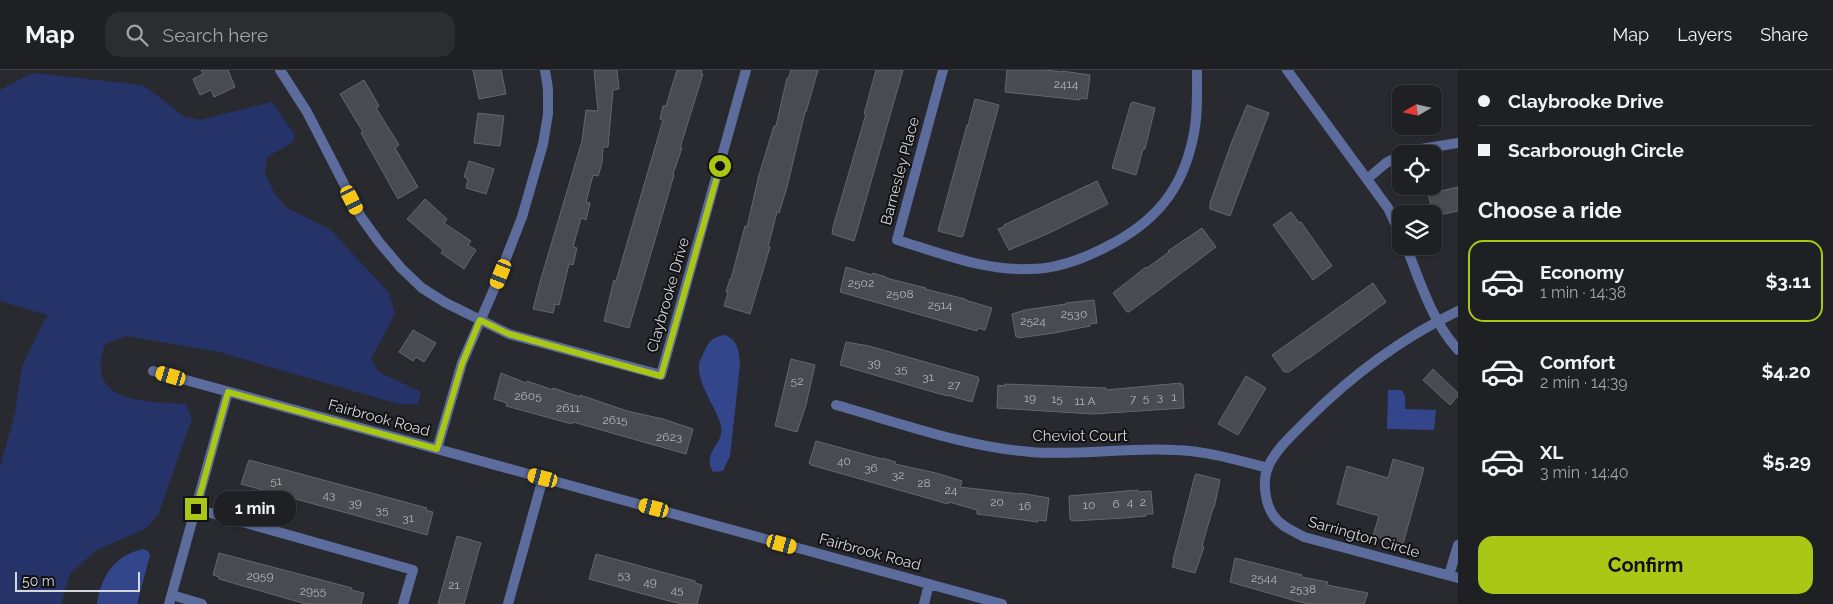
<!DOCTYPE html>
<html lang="en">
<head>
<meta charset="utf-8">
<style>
	:root { --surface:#1e2023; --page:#2b2d30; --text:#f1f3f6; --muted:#a1a3a6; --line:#3c3e41; --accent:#abc716 }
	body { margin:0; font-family:Raleway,sans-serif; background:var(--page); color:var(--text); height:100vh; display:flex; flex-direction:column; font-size:19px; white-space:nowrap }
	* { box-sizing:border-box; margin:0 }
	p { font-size:16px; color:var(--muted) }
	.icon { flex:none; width:28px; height:28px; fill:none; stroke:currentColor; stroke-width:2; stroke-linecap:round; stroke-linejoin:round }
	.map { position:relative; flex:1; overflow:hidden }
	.drawer { display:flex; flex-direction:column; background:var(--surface); width:375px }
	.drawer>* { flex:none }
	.hud { display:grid; align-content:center; height:110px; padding:0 20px; background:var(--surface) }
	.needle { width:32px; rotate:261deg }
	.buttons { position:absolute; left:1392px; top:15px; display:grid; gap:10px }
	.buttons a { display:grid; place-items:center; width:50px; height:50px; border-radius:10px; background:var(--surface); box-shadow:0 1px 4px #0004,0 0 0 1px var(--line); font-size:25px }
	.scale { position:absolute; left:15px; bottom:12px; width:125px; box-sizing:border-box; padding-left:5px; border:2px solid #d6d7da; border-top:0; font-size:14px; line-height:18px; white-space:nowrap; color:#d6d7da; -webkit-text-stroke:4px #121215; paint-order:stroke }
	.end { position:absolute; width:22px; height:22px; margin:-11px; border:6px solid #abc716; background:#111; box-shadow:0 0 0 2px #111 }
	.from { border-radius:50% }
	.bubble { position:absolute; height:35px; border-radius:15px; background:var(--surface); box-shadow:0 1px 4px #0004,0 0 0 1px var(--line); font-size:16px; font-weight:700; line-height:35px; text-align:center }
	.car { position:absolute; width:15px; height:30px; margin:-15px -8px; border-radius:6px; box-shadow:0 0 4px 1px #0007; background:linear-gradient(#f5c518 24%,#345 0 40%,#f5c518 0 76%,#345 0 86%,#f5c518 0) }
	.hud b { display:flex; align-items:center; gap:18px; height:48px; font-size:19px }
	.hud b+b { border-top:1px solid var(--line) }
	.hud i { width:12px; height:12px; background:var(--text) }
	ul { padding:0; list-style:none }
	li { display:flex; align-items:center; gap:15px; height:82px; margin:0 10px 8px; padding:0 10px; border:2px solid transparent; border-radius:15px }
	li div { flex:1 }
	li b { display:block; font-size:19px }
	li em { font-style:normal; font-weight:700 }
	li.on { border-color:var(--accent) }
	li>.icon { width:45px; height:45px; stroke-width:1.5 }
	h2 { padding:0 20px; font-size:22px; line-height:60px }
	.button { display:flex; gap:10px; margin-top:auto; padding:10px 20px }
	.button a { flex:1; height:58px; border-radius:15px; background:var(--accent); color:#111; font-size:20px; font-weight:700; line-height:58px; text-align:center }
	header { display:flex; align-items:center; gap:30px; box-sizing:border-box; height:70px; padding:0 25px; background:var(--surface); border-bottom:1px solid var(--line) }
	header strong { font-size:24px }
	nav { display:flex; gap:28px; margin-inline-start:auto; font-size:18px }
	.search { width:350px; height:45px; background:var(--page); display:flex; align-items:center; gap:12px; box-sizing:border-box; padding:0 18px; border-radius:15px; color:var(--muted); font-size:19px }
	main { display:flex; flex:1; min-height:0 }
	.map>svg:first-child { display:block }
</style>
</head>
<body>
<header>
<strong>Map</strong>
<div class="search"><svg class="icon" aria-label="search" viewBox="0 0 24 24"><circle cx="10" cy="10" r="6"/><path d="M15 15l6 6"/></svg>Search here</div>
<nav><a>Map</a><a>Layers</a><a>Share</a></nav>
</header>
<main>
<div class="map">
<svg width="1458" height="534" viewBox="0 0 1458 534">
	<rect width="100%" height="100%" fill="#282a2f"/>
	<!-- green -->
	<path fill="#253368" d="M 32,3 L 143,15 L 185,47 L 200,50 L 272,32 L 295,65 L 292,73 L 267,87 L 265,104 L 275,124 L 287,138 L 330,159 L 389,223 L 395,244 L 371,289 L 379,302 L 421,322 L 418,334 L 398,334 L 219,282 L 127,266 L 105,274 C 84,335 146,331 186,334 L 192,349 L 158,445 L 145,459 L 95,481 L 70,504 L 61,534 L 0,534 L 0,397 L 15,343 L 22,296 L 47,245 L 0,231 L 0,20 Z"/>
	<!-- water -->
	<path fill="#34468b" d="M 725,265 C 738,270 739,281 740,295 L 730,386 L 723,401 L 713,402 C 701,381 725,375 721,356 C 717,338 697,315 699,294 C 700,290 703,284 705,280 C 710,270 713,267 725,265 Z
		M 1388,320 L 1401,320 C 1407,325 1405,332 1405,339 L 1436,340 L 1434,360 L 1387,359 Z
		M 143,479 L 148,481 L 150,485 L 137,534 L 97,534 C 101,506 115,485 143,479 Z"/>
	<!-- building -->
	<path fill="#494b50" stroke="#65676d" d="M 201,0 L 228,0 L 235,17 L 214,27 L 211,20 L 200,25 L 193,9 L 203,4 Z
		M 473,0 L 501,0 L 506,24 L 479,29 Z
		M 594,0 L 617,0 L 619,19 L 613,20 L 608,77 L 603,77 L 602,93 L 598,106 L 593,105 L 586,132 L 590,133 L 586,150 L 581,148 L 573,177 L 577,178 L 573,195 L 569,194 L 559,235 L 555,234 L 553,243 L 533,239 L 540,212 L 582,71 L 586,40 L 598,41 Z
		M 677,0 L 702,0 L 701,3 L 703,4 L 680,78 L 682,78 L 673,104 L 674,105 L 629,258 L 604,251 L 614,210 L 616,211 L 663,50 L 660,49 L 663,36 L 666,36 Z
		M 791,0 L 818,0 L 806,42 L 805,42 L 787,117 L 779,143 L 777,142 L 768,177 L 770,177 L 750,244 L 724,236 L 728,223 L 726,222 L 730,209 L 731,209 L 745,156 L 747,157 L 759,105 L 774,56 L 776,56 L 787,8 L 788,9 Z
		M 876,0 L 903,0 L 854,171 L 832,164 L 833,157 L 866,44 L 864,44 Z
		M 1007,0 L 1044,0 L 1062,2 L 1062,1 L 1090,5 L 1087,29 L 1080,28 L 1080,30 L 1005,22 Z
		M 364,10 L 379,36 L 376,38 L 399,75 L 395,78 L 418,117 L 398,129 L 361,63 L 363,62 L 340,24 Z
		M 975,29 L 999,35 L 963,166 L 961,167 L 938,161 L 967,55 L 968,55 Z
		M 1133,32 L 1155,38 L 1145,79 L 1143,79 L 1136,105 L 1112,98 L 1131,33 Z
		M 1247,35 L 1269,43 L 1230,146 L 1210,139 L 1210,133 L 1231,74 Z
		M 478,43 L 504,46 L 500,76 L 474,73 Z
		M 469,91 L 494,99 L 486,124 L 466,118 L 468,109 L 464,107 Z
		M 1097,111 L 1108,134 L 1047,164 L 1009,180 L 998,159 L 1005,156 L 1004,155 Z
		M 1458,117 L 1458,141 L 1434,146 L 1428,124 Z
		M 425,129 L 447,149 L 444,153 L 471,171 L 468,175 L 476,180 L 464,199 L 441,183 L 443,180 L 407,149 Z
		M 1291,142 L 1299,153 L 1301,152 L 1332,196 L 1313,210 L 1273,155 Z
		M 1202,158 L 1216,177 L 1144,231 L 1129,242 L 1127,242 L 1113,223 L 1146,197 L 1147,198 L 1169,182 L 1168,181 Z
		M 846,197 L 872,205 L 873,203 L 886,207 L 886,208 L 926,218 L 925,219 L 965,229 L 965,230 L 992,238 L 985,260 L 978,258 L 977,261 L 840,222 Z
		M 1373,213 L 1386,232 L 1308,289 L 1308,288 L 1289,302 L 1284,302 L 1272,285 Z
		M 1094,230 L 1097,253 L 1090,254 L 1090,256 L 1054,263 L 1018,268 L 1018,266 L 1016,267 L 1012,244 L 1025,240 L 1066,234 L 1066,233 Z
		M 413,260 L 436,273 L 424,292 L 416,287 L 413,291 L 399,282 Z
		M 846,272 L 869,276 L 978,307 L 979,309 L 972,332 L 947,325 L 947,326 L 840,295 Z
		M 791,289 L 815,295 L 806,335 L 797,362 L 775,356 Z
		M 1433,299 L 1458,323 L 1458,326 L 1450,335 L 1423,310 Z
		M 501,303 L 526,313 L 527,311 L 553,320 L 553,318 L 580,327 L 580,325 L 627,341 L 663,349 L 693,359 L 686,384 L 573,352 L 572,354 L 506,336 L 507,333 L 494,329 Z
		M 1246,306 L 1266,318 L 1238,365 L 1218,354 Z
		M 1181,313 L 1181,315 L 1183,315 L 1184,338 L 1093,344 L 997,338 L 998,315 L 1005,316 L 1005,314 L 1106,318 L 1106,320 Z
		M 816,371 L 882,389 L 882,388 L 896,392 L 895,394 L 936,403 L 962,411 L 960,417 L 1020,424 L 1020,423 L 1049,428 L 1046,451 L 1038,450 L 1038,452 L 977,444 L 977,440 L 949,432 L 948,434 L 811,395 L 809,393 Z
		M 1393,389 L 1424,398 L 1403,474 L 1373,466 L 1379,446 L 1337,434 L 1347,396 L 1388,408 Z
		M 249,390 L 427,438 L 426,440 L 433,442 L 427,465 L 241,414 Z
		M 1197,404 L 1220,410 L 1214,438 L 1213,438 L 1202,476 L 1204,477 L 1195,503 L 1172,497 L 1174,490 L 1173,490 L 1180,464 L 1195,405 Z
		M 1138,420 L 1138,422 L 1151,421 L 1153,444 L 1146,444 L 1146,446 L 1124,448 L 1072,451 L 1070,449 L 1069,426 Z
		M 457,466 L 481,473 L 478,483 L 464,534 L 438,534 Z
		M 219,483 L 352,518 L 351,520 L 364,523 L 361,534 L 306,534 L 219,509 L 219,507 L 213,505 Z
		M 596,484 L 695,511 L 695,513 L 702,515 L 697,534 L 683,534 L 669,531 L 589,509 Z
		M 1235,488 L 1302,505 L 1301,507 L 1328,512 L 1327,515 L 1368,523 L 1364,534 L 1309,534 L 1296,531 L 1230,512 Z"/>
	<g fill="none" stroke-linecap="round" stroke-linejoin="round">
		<!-- minor -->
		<path stroke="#5c6c9d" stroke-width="10" d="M 280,0 L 307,42 L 361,147 L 379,172 L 401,198 L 422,218 L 446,233 L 509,264 L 661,305 L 746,0
			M 943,0 L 897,170 C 940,183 985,201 1030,199 C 1058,199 1083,189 1106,177 C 1154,153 1182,121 1193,68 C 1198,47 1197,22 1197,0
			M 1287,0 L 1388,138 L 1401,166
			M 1404,84 L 1421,79 L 1458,73
			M 1367,109 L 1386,93 L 1401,85
			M 1406,176 C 1420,212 1432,251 1458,280
			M 1458,241 C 1402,268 1351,306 1307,350 C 1293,364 1276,379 1268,397 C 1262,411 1265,433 1273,445 C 1280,456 1293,461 1304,467 L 1458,508
			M 153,301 L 1002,534
			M 836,335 C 900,353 965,377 1031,382 C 1079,386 1127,377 1175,380 C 1207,381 1237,390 1268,398
			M 437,379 L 462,293 L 494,219 L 522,147 L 543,74 L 548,44 L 548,19 L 545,0
			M 196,439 L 413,500 L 403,534
			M 1449,505 L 1458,475
			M 172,525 L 202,534
			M 169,534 L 228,322
			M 508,534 L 543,408
			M 924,534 L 929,514"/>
	</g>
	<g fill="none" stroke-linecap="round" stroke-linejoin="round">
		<!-- route -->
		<path stroke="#abc716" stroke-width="6" d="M 196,439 L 228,322 L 437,379 L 462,294 L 480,250 L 509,264 L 661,306 L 720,96"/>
	</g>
	<g text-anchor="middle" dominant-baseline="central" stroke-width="4" stroke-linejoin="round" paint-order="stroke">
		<!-- number labels -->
		<g font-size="12" fill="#b3b4b8">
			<text x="1066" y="14">2414</text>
			<text x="861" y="213">2502</text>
			<text x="900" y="224">2508</text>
			<text x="940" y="235">2514</text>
			<text x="1074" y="244">2530</text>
			<text x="1033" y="251">2524</text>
			<text x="874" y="293">39</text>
			<text x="901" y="299">35</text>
			<text x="928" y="307">31</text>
			<text x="797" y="311">52</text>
			<text x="954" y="315">27</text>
			<text x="528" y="326">2605</text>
			<text x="1160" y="327">3</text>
			<text x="1174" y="327">1</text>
			<text x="1030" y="328">19</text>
			<text x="1146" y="328">5</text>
			<text x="1057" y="329">15</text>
			<text x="1133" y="329">7</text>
			<text x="1085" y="331">11 A</text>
			<text x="568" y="338">2611</text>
			<text x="615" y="350">2615</text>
			<text x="669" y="367">2623</text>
			<text x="844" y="391">40</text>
			<text x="871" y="398">36</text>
			<text x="898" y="405">32</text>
			<text x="276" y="411">51</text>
			<text x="924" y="413">28</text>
			<text x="951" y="420">24</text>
			<text x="329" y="425">43</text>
			<text x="997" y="432">20</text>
			<text x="1130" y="432">4</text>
			<text x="1143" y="432">2</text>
			<text x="355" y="433">39</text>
			<text x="1116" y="434">6</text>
			<text x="1089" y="435">10</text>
			<text x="1025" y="436">16</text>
			<text x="382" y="440">35</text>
			<text x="408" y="448">31</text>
			<text x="624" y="505">53</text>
			<text x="260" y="506">2959</text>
			<text x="1264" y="508">2544</text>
			<text x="650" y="512">49</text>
			<text x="454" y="515">21</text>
			<text x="1303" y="519">2538</text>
			<text x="677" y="520">45</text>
			<text x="313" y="521">2955</text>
		</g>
		<!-- street labels -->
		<g font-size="15" fill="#d6d7da" stroke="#121215">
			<text transform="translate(900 101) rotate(-75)">Barnesley Place</text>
			<text transform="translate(668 225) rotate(-74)">Claybrooke Drive</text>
			<text transform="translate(379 348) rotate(15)">Fairbrook Road</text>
			<text x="1080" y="366">Cheviot Court</text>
			<text transform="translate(1364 467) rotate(16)">Sarrington Circle</text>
			<text transform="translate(870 482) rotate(15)">Fairbrook Road</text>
		</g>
	</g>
</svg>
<div class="buttons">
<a><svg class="needle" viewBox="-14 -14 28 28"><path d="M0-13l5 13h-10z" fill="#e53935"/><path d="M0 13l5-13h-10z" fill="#a1a3a6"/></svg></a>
<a><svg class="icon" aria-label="locate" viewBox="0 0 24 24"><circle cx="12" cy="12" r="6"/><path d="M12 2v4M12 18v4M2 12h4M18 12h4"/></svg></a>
<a><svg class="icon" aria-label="layers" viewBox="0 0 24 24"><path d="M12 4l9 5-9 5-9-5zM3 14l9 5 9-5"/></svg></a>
</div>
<div class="scale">50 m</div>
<i class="end from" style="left:720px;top:96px"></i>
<i class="end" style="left:196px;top:439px"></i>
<div class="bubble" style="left:214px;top:421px;width:82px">1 min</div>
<i class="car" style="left:352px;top:130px;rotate:153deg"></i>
<i class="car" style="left:501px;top:204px;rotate:202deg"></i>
<i class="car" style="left:171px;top:306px;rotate:286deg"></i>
<i class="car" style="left:543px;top:408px;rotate:285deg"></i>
<i class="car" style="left:654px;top:438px;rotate:285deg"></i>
<i class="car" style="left:782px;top:474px;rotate:105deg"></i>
</div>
<section class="drawer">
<div class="hud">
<b><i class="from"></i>Claybrooke Drive</b>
<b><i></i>Scarborough Circle</b>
</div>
<h2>Choose a ride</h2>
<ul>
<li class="on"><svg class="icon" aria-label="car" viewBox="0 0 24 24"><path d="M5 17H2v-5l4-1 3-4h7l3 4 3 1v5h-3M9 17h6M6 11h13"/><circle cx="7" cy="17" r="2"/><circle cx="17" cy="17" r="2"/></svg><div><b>Economy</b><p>1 min · 14:38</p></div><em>$3.11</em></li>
<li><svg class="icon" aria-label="car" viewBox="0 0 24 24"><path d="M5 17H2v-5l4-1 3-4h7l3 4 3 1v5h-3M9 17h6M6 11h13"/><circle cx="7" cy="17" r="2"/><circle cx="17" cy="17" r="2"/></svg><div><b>Comfort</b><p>2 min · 14:39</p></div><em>$4.20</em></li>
<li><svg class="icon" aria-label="car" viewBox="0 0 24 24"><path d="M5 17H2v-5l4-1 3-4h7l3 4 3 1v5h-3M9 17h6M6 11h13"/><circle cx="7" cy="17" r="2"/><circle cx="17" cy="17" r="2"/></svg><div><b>XL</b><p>3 min · 14:40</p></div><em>$5.29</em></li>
</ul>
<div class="button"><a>Confirm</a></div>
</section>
</main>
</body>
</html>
